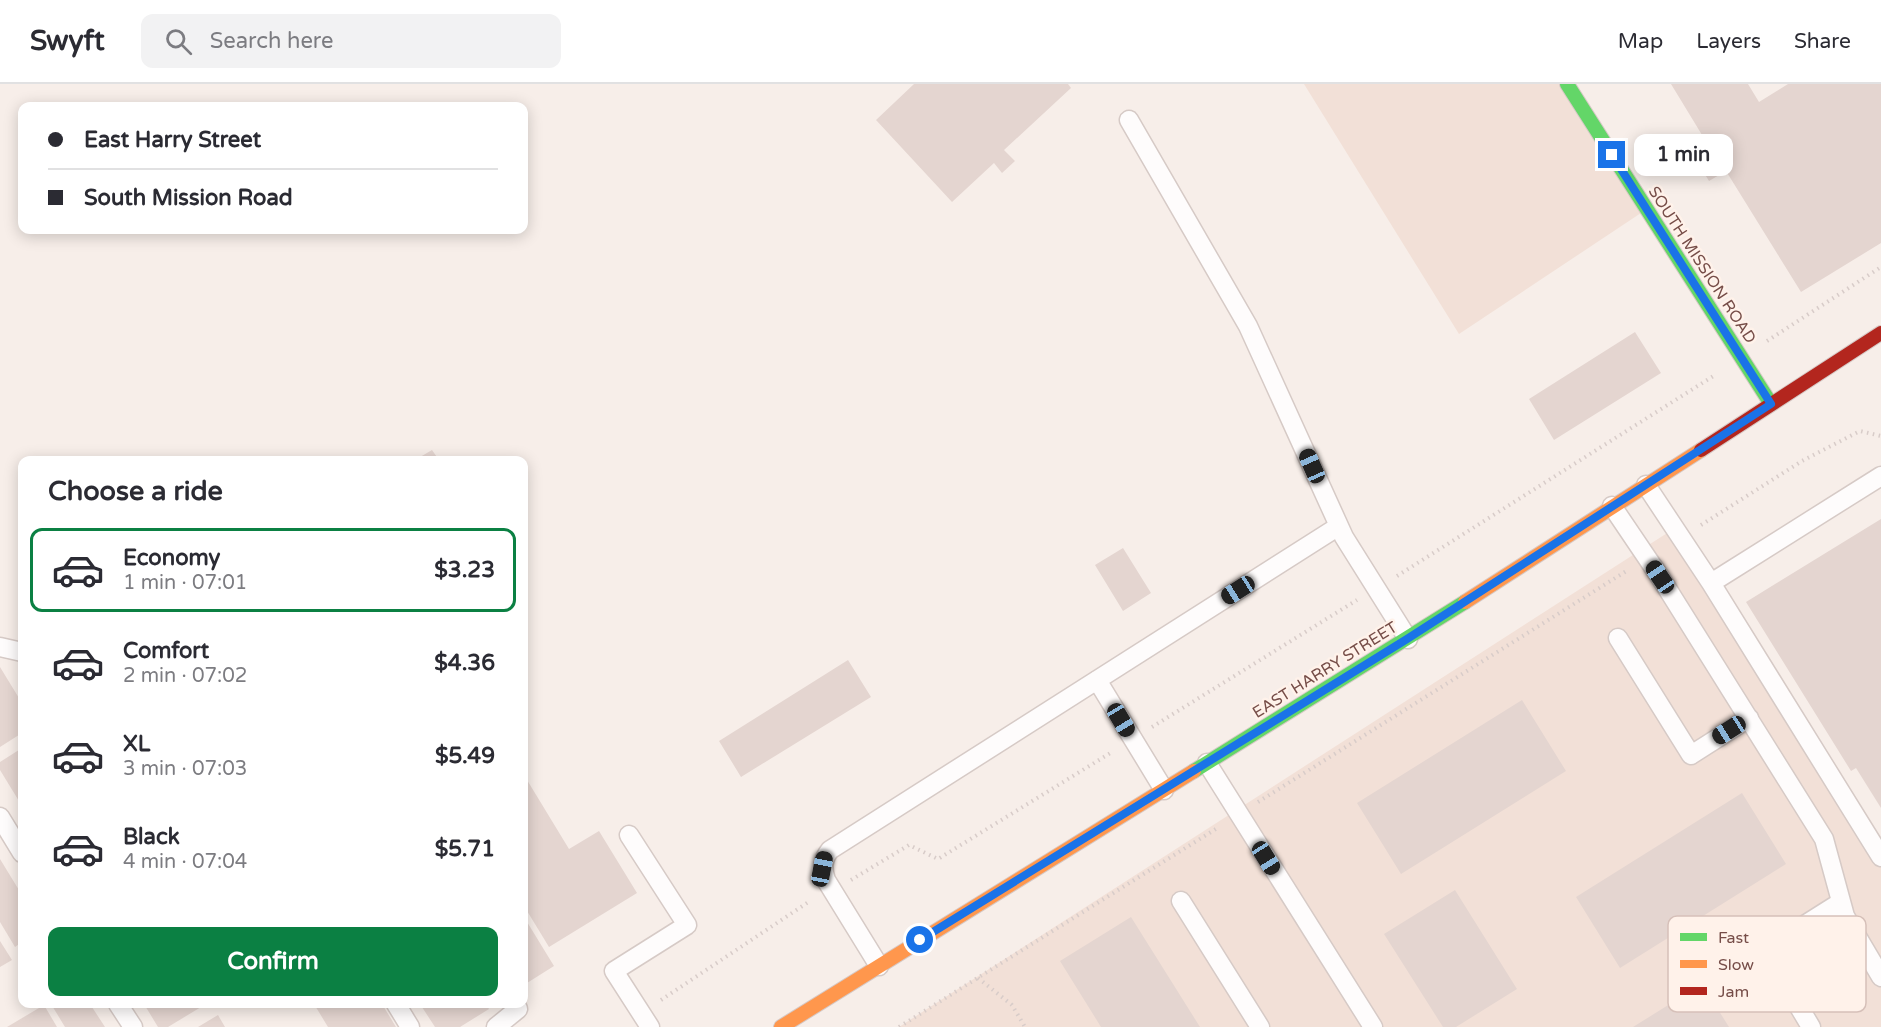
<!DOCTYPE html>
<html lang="en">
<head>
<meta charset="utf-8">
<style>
	:root { --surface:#fff; --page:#f2f2f3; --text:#2b2b33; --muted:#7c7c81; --line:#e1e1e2; --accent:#0b8043 }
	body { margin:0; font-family:"Varela Round",sans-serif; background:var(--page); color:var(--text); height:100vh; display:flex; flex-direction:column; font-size:22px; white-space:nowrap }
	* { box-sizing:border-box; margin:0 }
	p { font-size:20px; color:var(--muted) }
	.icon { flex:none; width:33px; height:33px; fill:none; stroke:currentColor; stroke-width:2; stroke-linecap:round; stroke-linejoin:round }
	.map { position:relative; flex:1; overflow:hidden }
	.side { position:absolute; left:18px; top:372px; width:510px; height:552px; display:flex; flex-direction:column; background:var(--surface); border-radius:12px; box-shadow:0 3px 15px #0003 }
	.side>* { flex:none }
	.top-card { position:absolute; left:18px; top:18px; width:510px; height:132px; border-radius:12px; box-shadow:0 3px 15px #0003; display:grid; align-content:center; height:132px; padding:0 30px; background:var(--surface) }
	.end { position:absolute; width:27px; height:27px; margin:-14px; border:8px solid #1a73e8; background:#fff; box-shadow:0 0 0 3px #fff }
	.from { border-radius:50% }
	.bubble { position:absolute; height:42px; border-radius:12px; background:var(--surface); box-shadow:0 3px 15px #0003; font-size:20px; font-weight:700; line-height:42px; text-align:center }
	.car { position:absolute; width:18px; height:36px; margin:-18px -9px; border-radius:8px; box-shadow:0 0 4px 2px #0007; background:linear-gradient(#222 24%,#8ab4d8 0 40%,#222 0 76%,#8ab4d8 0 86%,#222 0) }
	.top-card b { display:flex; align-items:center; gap:21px; height:57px; font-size:22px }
	.top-card b+b { border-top:2px solid var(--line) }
	.top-card i { width:15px; height:15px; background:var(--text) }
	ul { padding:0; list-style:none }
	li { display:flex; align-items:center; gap:18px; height:84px; margin:0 12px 9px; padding:0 18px; border:3px solid transparent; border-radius:12px }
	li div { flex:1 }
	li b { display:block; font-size:22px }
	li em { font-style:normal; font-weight:700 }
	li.current { border-color:var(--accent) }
	li>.icon { width:54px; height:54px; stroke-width:1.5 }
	h2 { padding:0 30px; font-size:27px; line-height:72px }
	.action { display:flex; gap:12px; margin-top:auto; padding:12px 30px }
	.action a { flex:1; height:69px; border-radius:12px; background:var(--accent); color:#fff; font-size:24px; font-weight:700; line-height:69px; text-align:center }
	header { display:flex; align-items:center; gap:36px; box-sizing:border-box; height:84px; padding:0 30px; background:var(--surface); border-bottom:2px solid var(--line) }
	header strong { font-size:28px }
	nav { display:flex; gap:33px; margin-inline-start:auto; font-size:21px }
	.search { width:420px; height:54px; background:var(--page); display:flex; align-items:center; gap:15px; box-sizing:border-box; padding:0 21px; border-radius:12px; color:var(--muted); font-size:22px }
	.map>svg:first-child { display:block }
</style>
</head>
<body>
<header>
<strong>Swyft</strong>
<div class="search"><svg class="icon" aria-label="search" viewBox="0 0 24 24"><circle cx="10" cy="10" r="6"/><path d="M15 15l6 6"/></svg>Search here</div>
<nav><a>Map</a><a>Layers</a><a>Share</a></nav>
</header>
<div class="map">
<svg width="1881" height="943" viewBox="0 0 1881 943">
	<rect width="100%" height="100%" fill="#f7eee9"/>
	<!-- residential -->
	<path fill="#f2e0d7" d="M 1304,0 L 1567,0 L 1647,125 L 1459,250 Z
		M 1675,444 L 1881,775 L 1881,943 L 899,943 Z"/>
	<!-- building -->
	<path fill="#e4d5d0" d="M 914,0 L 1068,0 L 1071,4 L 1004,66 L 1015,77 L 1002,89 L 994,79 L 952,118 L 876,36 Z
		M 1671,0 L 1748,0 L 1759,18 L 1788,0 L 1881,0 L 1881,159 L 1801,208 L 1726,87 L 1709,97 L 1698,79 L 1713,69 Z
		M 1635,248 L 1661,289 L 1554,356 L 1529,315 Z
		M 432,366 L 439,376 L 415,376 Z
		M 1881,435 L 1881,724 L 1856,684 L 1851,687 L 1746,518 Z
		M 1123,464 L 1151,509 L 1123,527 L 1095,481 Z
		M 848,576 L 871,613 L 741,693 L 719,657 Z
		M 0,583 L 22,619 L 22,649 L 0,663 Z
		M 1522,616 L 1566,687 L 1401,790 L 1357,719 Z
		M 22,664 L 22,722 L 0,686 L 0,678 Z
		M 524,691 L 569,765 L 599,747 L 637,809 L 549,863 L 524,822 Z
		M 1742,709 L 1786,780 L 1620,884 L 1576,813 Z
		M 0,775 L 22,811 L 22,858 L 15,863 L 0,838 Z
		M 1455,806 L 1517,905 L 1456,943 L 1443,943 L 1384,850 Z
		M 524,833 L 554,882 L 527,899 L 524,894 Z
		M 1131,833 L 1200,943 L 1101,943 L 1060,877 Z
		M 0,857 L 12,876 L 0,883 Z
		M 1702,900 L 1729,943 L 1633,943 Z
		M 51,920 L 90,920 L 105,943 L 65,943 Z
		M 144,920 L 206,920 L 168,943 L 158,943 Z
		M 314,920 L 382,920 L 396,943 L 328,943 Z
		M 420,920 L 486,920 L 489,925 L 460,943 L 435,943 Z
		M 44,921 L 57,943 L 7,943 Z
		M 218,931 L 225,943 L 198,943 Z"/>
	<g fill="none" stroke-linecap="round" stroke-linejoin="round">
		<defs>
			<path id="lane" d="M 1129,36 L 1248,242 L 1344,453 L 1408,555
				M 1646,401 L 1711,499 L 1881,392
				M 1612,422 L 1660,493 L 1824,755 L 1845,832 L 1881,893
				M 1711,499 L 1881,773
				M 1618,554 L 1691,671 L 1749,634
				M 0,563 L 22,568
				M 1097,596 L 1164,706
				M 1207,679 L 1373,943
				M 0,733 L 22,769
				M 629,751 L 687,841 L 614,887 L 650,943
				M 1181,817 L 1260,943
				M 879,882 L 826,796 C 822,784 822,776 830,766 L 1339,442
				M 118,920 L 133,943
				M 396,920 L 410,943
				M 496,943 L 518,925 L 515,920
				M 1811,943 L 1765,866 L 1841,818"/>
			<path id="fast" d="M 1567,0 L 1771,320
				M 1194,687 L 1465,518"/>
			<path id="slow" d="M 1465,518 L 1701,366
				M 781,943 L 1194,687"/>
			<path id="jam" d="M 1701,366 L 1881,249"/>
		</defs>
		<!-- lane casing -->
		<use href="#lane" stroke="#d6cac6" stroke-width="21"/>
		<!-- fast casing -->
		<use href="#fast" stroke="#d6c9c6" stroke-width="16"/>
		<!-- slow casing -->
		<use href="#slow" stroke="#d6c9c6" stroke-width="16"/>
		<!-- jam casing -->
		<use href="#jam" stroke="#d6c9c6" stroke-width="16"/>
		<!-- path -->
		<path stroke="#d8ccc9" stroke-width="4" stroke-dasharray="1.5 4.5" stroke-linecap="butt" d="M 1767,257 L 1881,183
			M 1701,441 L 1802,377 L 1860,347 L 1881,352
			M 1397,492 L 1715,291
			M 1152,643 L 1357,516
			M 1258,718 L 1628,486
			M 851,796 L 909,761 L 938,775 L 1112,668
			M 978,894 L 1012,921 L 1025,943
			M 661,916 L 810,817
			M 899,943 L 1219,743"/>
		<!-- lane -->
		<use href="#lane" stroke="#fefcfc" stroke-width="18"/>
		<!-- fast -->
		<use href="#fast" stroke="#63d668" stroke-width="14"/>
		<!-- slow -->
		<use href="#slow" stroke="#ff974d" stroke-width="14"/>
		<!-- jam -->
		<use href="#jam" stroke="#b3261e" stroke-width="14"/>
	</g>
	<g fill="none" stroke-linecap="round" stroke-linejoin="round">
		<!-- route -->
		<path stroke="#1a73e8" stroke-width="8" d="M 920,856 L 1407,555 L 1771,320 L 1612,71"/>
	</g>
	<g text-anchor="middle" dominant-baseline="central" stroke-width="5" stroke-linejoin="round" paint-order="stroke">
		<!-- street labels -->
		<g font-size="16" fill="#764d48" stroke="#fff2ea">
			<text transform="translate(1702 181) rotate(57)">SOUTH MISSION ROAD</text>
			<text transform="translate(1325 586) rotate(-32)">EAST HARRY STREET</text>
		</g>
	</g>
	<!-- legend -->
	<rect x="1668" y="832" width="198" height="96" rx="9" fill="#fff2ea" stroke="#d6c0b9" stroke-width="1.5"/>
	<rect x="1680" y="849" width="27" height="8" fill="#63d668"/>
	<rect x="1680" y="876" width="27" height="8" fill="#ff974d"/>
	<rect x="1680" y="903" width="27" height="8" fill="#b3261e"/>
	<g font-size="16" fill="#764d48">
		<text x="1718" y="859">Fast</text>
		<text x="1718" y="886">Slow</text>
		<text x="1718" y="913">Jam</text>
	</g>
</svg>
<i class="end from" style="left:920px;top:856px"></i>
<i class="end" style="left:1612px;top:71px"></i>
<div class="bubble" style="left:1634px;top:50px;width:99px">1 min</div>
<i class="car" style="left:1312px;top:382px;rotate:336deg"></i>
<i class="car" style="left:1660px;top:493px;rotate:326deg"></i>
<i class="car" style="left:1238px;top:506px;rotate:238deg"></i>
<i class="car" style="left:1121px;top:636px;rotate:149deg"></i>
<i class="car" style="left:1729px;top:646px;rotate:238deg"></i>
<i class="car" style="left:1266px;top:774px;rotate:148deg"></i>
<i class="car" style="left:822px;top:785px;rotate:11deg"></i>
<div class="top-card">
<b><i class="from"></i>East Harry Street</b>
<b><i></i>South Mission Road</b>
</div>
<section class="side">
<h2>Choose a ride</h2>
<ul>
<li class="current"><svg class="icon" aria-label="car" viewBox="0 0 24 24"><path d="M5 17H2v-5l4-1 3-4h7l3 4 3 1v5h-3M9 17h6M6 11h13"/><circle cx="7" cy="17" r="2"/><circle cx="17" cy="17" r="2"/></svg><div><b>Economy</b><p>1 min · 07:01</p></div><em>$3.23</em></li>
<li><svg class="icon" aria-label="car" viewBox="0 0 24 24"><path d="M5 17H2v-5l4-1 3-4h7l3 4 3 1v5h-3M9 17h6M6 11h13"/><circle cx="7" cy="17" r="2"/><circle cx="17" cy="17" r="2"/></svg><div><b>Comfort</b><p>2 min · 07:02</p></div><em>$4.36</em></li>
<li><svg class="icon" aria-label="car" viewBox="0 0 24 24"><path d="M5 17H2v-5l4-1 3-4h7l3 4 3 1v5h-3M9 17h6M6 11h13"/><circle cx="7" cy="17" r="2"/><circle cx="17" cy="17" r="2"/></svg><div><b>XL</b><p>3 min · 07:03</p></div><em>$5.49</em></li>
<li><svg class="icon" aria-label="car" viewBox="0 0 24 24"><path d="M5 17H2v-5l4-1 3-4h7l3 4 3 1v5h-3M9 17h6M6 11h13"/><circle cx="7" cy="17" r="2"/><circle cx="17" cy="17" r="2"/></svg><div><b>Black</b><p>4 min · 07:04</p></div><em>$5.71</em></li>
</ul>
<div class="action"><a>Confirm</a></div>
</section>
</div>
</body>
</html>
